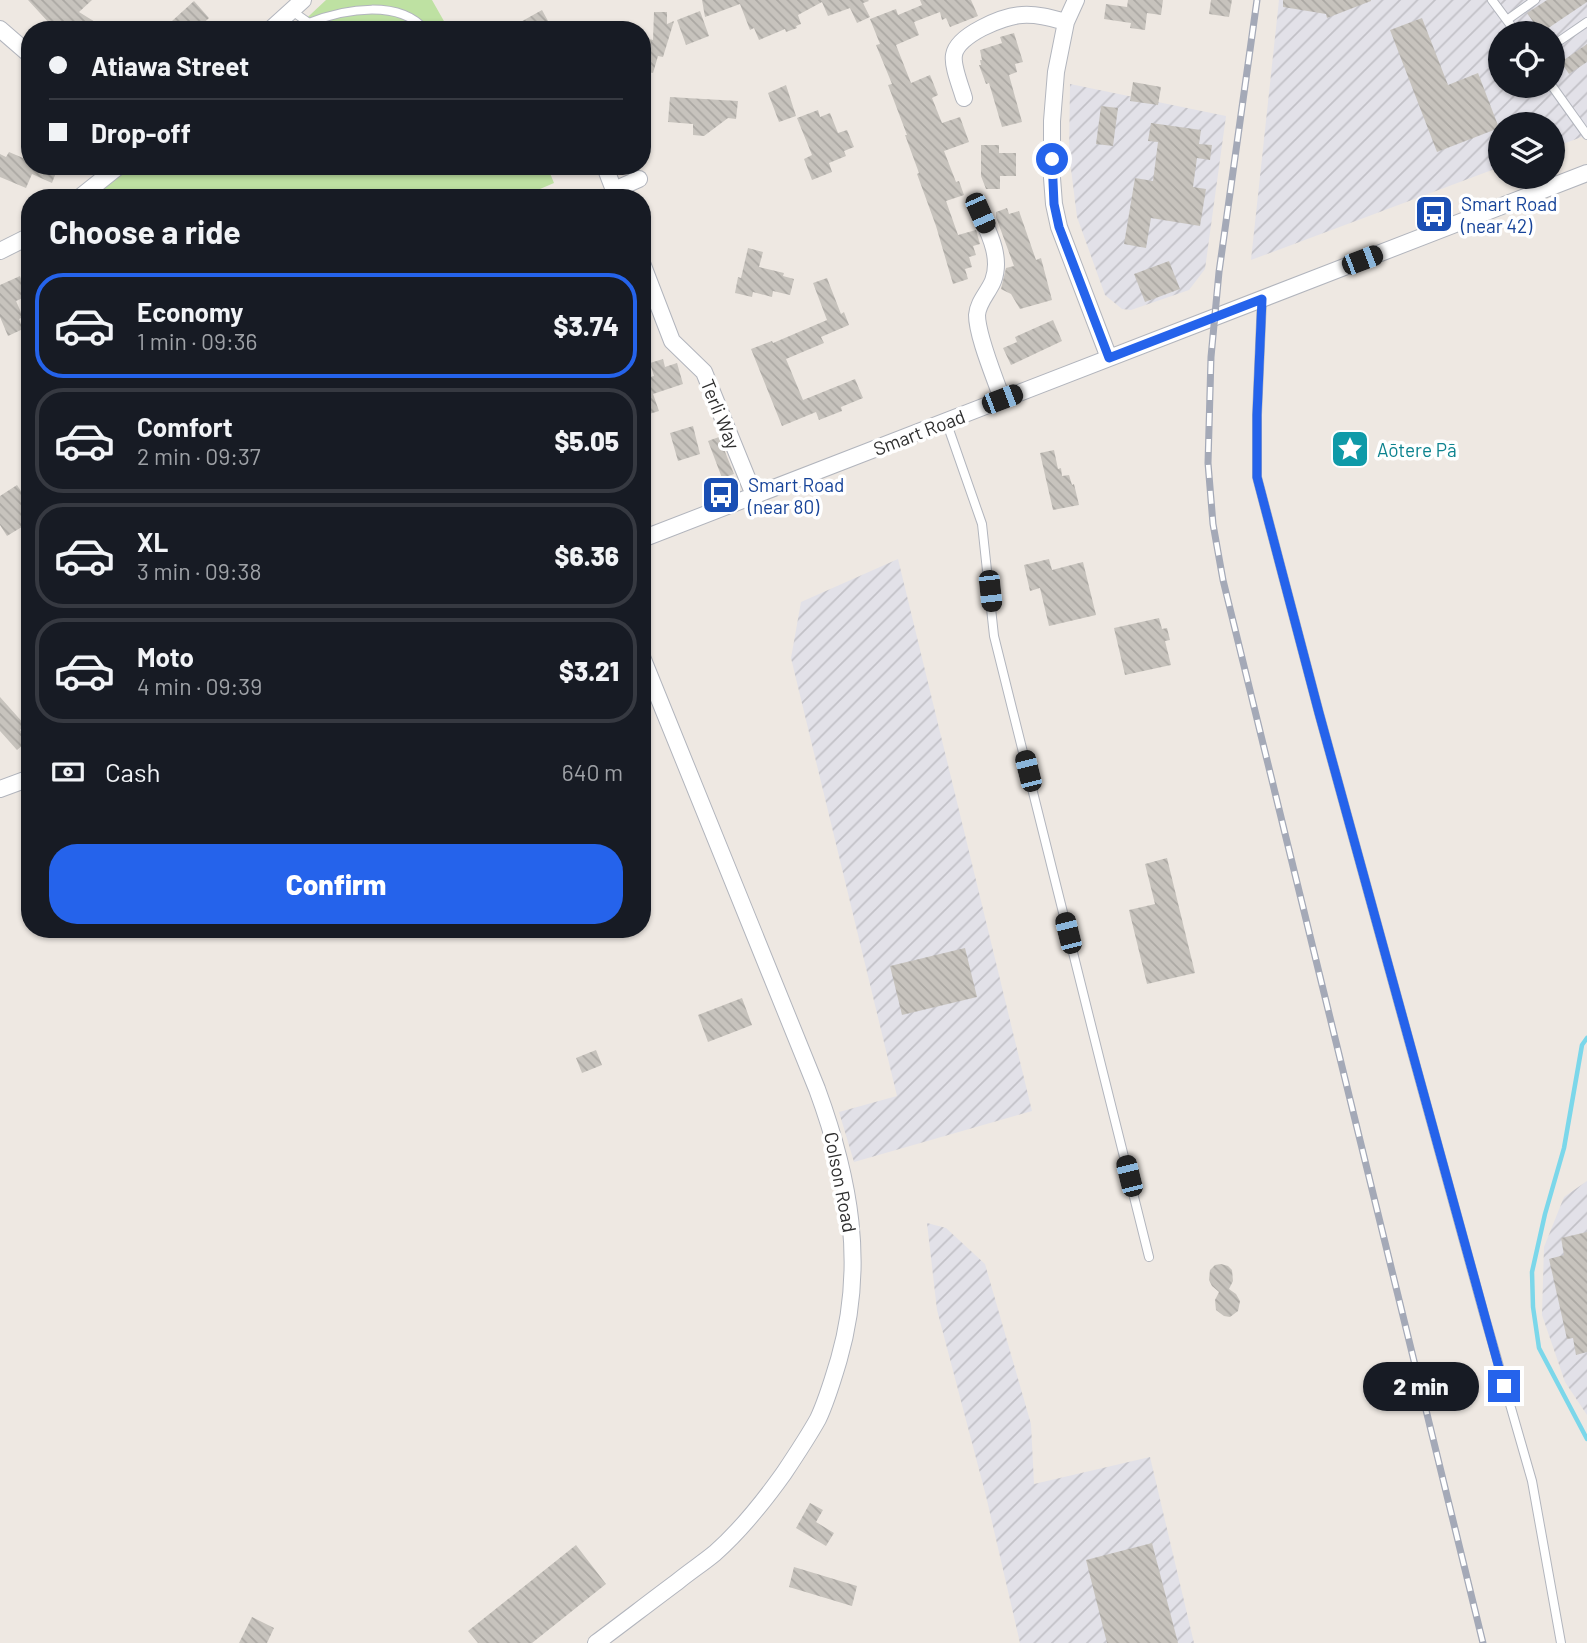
<!DOCTYPE html>
<html lang="en">
<head>
<meta charset="utf-8">
<style>
	:root { --surface:#171b24; --page:#242831; --text:#f1f3f6; --muted:#9ea1a6; --line:#363941; --accent:#2563eb }
	body { margin:0; font-family:Barlow,sans-serif; background:var(--page); color:var(--text); height:100vh; display:flex; flex-direction:column; font-size:26px; white-space:nowrap }
	* { box-sizing:border-box; margin:0 }
	p { font-size:23px; color:var(--muted) }
	.icon { flex:none; width:38px; height:38px; fill:none; stroke:currentColor; stroke-width:2; stroke-linecap:round; stroke-linejoin:round }
	.map { position:relative; flex:1; overflow:hidden }
	.panel { position:absolute; left:21px; top:189px; width:630px; height:749px; display:flex; flex-direction:column; background:var(--surface); border-radius:28px; box-shadow:0 2px 5px #0004 }
	.panel>* { flex:none }
	.guide { position:absolute; left:21px; top:21px; width:630px; height:154px; border-radius:28px; box-shadow:0 2px 5px #0004; display:grid; align-content:center; height:154px; padding:0 28px; background:var(--surface) }
	.controls { position:absolute; left:1488px; top:21px; display:grid; gap:14px }
	.controls a { display:grid; place-items:center; width:77px; height:77px; border-radius:50%; background:var(--surface); box-shadow:0 2px 5px #0004; font-size:35px }
	.end { position:absolute; width:32px; height:32px; margin:-16px; border:9px solid #2563eb; background:#fff; box-shadow:0 0 0 4px #fff }
	.from { border-radius:50% }
	.bubble { position:absolute; height:49px; border-radius:24px; background:var(--surface); box-shadow:0 2px 5px #0004; font-size:23px; font-weight:800; line-height:49px; text-align:center }
	.car { position:absolute; width:21px; height:42px; margin:-21px -10px; border-radius:9px; box-shadow:0 0 5px 2px #0007; background:linear-gradient(#222 24%,#8ab4d8 0 40%,#222 0 76%,#8ab4d8 0 86%,#222 0) }
	.guide b { display:flex; align-items:center; gap:24px; height:66px; font-size:26px }
	.guide b+b { border-top:2px solid var(--line) }
	.guide i { width:18px; height:18px; background:var(--text) }
	ul { padding:0; list-style:none }
	li { display:flex; align-items:center; gap:21px; height:105px; margin:0 14px 10px; padding:0 14px; border:4px solid var(--line); border-radius:28px }
	li div { flex:1 }
	li b { display:block; font-size:26px }
	li em { font-style:normal; font-weight:800 }
	li.current { border-color:var(--accent) }
	li>.icon { width:63px; height:63px; stroke-width:1.5 }
	h2 { padding:0 28px; font-size:32px; line-height:84px }
	.pay { display:flex; align-items:center; gap:18px; height:77px; padding:0 28px; font-size:26px }
	.pay p { margin-inline-start:auto }
	.button { display:flex; gap:14px; margin-top:auto; padding:14px 28px }
	.button a { flex:1; height:80px; border-radius:28px; background:var(--accent); color:#fff; font-size:28px; font-weight:800; line-height:80px; text-align:center }
	.map>svg:first-child { display:block }
</style>
</head>
<body>
<div class="map">
<svg width="1587" height="1643" viewBox="0 0 1587 1643">
	<defs>
		<pattern id="industrial-furrows" width="10" height="10" patternUnits="userSpaceOnUse" patternTransform="scale(1.75)"><rect width="10" height="10" fill="#e2e1e8"/><path d="M-1 1l2-2M0 10L10 0M9 11l2-2" fill="none" stroke="#c2c1c7"/></pattern>
		<pattern id="building-back-hatch" width="6" height="6" patternUnits="userSpaceOnUse" patternTransform="scale(1.75)"><rect width="6" height="6" fill="#c7c3bd"/><path d="M-1 5l2 2M0 0l6 6M5-1l2 2" fill="none" stroke="#aba8a3"/></pattern>
	</defs>
	<rect width="100%" height="100%" fill="#eee8e2"/>
	<!-- industrial -->
	<path fill="url(#industrial-furrows)" fill-rule="evenodd" d="M 1279,0 L 1587,0 L 1587,135 L 1552,148 L 1552,124 L 1500,124 L 1500,167 L 1251,260 ZM 1500,33 L 1552,33 L 1552,86 L 1500,86 Z
		M 1070,84 L 1226,116 L 1205,269 L 1189,290 L 1131,310 L 1122,309 L 1105,295 L 1077,217 L 1069,153 Z
		M 898,559 L 1032,1111 L 854,1162 L 839,1112 L 897,1096 L 791,658 L 801,602 Z
		M 1587,1181 L 1587,1415 L 1565,1382 L 1542,1315 L 1544,1247 L 1564,1197 Z
		M 927,1223 L 946,1228 L 985,1264 L 1031,1424 L 1034,1484 L 1150,1457 L 1194,1643 L 1020,1643 L 986,1496 L 937,1310 Z"/>
	<!-- park -->
	<path fill="#bee1a2" d="M 326,0 L 432,0 L 449,30 L 294,30 Z
		M 129,166 L 547,166 L 554,183 L 519,198 L 88,198 Z"/>
	<g fill="none" stroke-linecap="round" stroke-linejoin="round">
		<!-- stream -->
		<path stroke="#7bd7ea" stroke-width="4.5" d="M 1587,1038 L 1582,1045 L 1564,1148 L 1545,1214 L 1532,1272 L 1533,1307 L 1539,1348 L 1587,1439"/>
	</g>
	<!-- building -->
	<path fill="url(#building-back-hatch)" d="M 28,0 L 92,0 L 79,12 L 108,30 L 46,30 L 50,24 Z
		M 702,0 L 868,0 L 869,1 L 863,3 L 870,17 L 857,23 L 850,8 L 828,16 L 822,2 L 798,15 L 801,24 L 796,26 L 797,28 L 786,32 L 785,29 L 759,40 L 754,28 L 750,30 L 740,4 L 705,17 Z
		M 920,0 L 971,0 L 978,16 L 950,27 L 946,18 L 942,20 L 940,12 L 914,22 L 919,35 L 896,45 L 911,83 L 930,75 L 938,95 L 932,98 L 942,123 L 960,117 L 969,142 L 944,151 L 956,182 L 959,181 L 964,195 L 946,201 L 958,235 L 976,230 L 980,244 L 973,246 L 976,255 L 969,257 L 972,267 L 965,269 L 968,279 L 953,284 L 936,226 L 917,174 L 919,173 L 905,135 L 907,135 L 888,85 L 892,84 L 876,45 L 880,44 L 870,19 L 896,9 L 898,15 L 922,5 Z
		M 1128,0 L 1163,0 L 1161,15 L 1147,13 L 1145,30 L 1130,28 L 1131,23 L 1104,19 L 1106,4 L 1127,7 Z
		M 1211,0 L 1232,0 L 1229,17 L 1209,14 Z
		M 1283,0 L 1371,0 L 1371,1 L 1327,18 L 1326,14 L 1283,7 Z
		M 1547,0 L 1587,0 L 1587,2 L 1541,33 L 1527,13 Z
		M 194,1 L 209,18 L 196,30 L 180,30 L 172,21 Z
		M 542,10 L 553,30 L 506,30 Z
		M 700,11 L 709,36 L 686,45 L 677,20 Z
		M 654,12 L 667,12 L 667,24 L 674,21 L 663,57 L 658,56 L 653,73 L 642,70 L 642,37 L 653,40 Z
		M 1422,18 L 1448,85 L 1478,73 L 1499,128 L 1437,152 L 1390,30 Z
		M 1014,33 L 1023,62 L 1015,64 L 1017,72 L 1009,75 L 1022,122 L 1002,127 L 989,83 L 986,84 L 979,65 L 981,65 L 980,60 L 982,60 L 980,50 L 1002,43 L 1000,37 Z
		M 1587,44 L 1587,62 L 1569,74 L 1561,62 Z
		M 1133,82 L 1161,87 L 1158,105 L 1130,101 Z
		M 786,85 L 796,116 L 779,122 L 768,93 Z
		M 670,97 L 738,101 L 736,119 L 728,118 L 704,136 L 693,135 L 693,124 L 668,122 Z
		M 1101,106 L 1118,108 L 1113,146 L 1096,144 Z
		M 818,110 L 820,117 L 830,113 L 838,133 L 847,130 L 854,147 L 844,151 L 846,156 L 829,163 L 832,172 L 812,180 L 804,159 L 812,155 L 797,118 Z
		M 1151,123 L 1201,130 L 1199,144 L 1212,145 L 1210,160 L 1197,158 L 1193,187 L 1206,189 L 1200,226 L 1151,218 L 1146,248 L 1124,244 L 1135,178 L 1153,181 L 1158,142 L 1148,141 Z
		M 981,145 L 999,145 L 999,153 L 1016,153 L 1016,176 L 1000,176 L 1000,189 L 986,189 L 981,176 Z
		M 9,152 L 30,161 L 30,166 L 50,166 L 57,170 L 52,183 L 32,174 L 26,188 L 0,177 L 0,154 L 6,157 Z
		M 1007,208 L 1009,214 L 1019,211 L 1036,260 L 1041,258 L 1052,300 L 1020,309 L 1011,294 L 1001,289 L 1006,268 L 1014,266 L 996,217 L 996,212 Z
		M 748,248 L 763,252 L 759,267 L 784,273 L 783,276 L 794,279 L 790,295 L 773,291 L 772,297 L 753,292 L 752,297 L 735,293 L 738,277 L 741,278 Z
		M 1169,261 L 1180,289 L 1145,302 L 1134,274 Z
		M 20,276 L 27,296 L 16,301 L 23,317 L 19,319 L 23,329 L 8,336 L 0,317 L 0,285 Z
		M 827,278 L 841,314 L 844,312 L 849,325 L 821,337 L 824,343 L 786,359 L 803,400 L 855,379 L 863,398 L 841,407 L 842,411 L 819,420 L 816,412 L 782,426 L 751,349 L 772,341 L 773,343 L 827,320 L 813,283 Z
		M 1053,320 L 1062,341 L 1011,365 L 1003,348 L 1017,342 L 1015,337 Z
		M 663,359 L 665,367 L 677,363 L 683,384 L 653,394 L 659,411 L 646,415 L 642,404 L 642,394 L 650,391 L 646,378 L 654,376 L 650,363 Z
		M 693,426 L 700,454 L 678,461 L 670,433 Z
		M 719,437 L 734,474 L 722,478 L 708,441 Z
		M 1054,450 L 1058,469 L 1061,468 L 1062,476 L 1069,475 L 1072,485 L 1074,484 L 1079,505 L 1053,510 L 1040,453 Z
		M 17,485 L 30,505 L 30,522 L 7,536 L 0,525 L 0,496 Z
		M 1049,559 L 1052,570 L 1083,562 L 1096,615 L 1049,626 L 1040,588 L 1030,591 L 1024,565 Z
		M 1159,618 L 1162,629 L 1167,628 L 1170,640 L 1165,641 L 1171,665 L 1125,675 L 1114,628 Z
		M 0,697 L 25,725 L 20,730 L 29,740 L 17,750 L 0,731 Z
		M 1167,858 L 1195,973 L 1147,984 L 1129,910 L 1155,904 L 1145,864 Z
		M 965,948 L 977,997 L 902,1015 L 890,966 Z
		M 742,998 L 752,1025 L 708,1042 L 698,1015 Z
		M 596,1050 L 602,1065 L 582,1073 L 576,1058 Z
		M 1587,1232 L 1587,1352 L 1576,1355 L 1573,1338 L 1567,1339 L 1549,1259 L 1564,1255 L 1561,1238 Z
		M 1221,1264 L 1228,1266 L 1232,1270 L 1233,1281 L 1229,1289 L 1236,1294 L 1240,1301 L 1238,1311 L 1230,1317 L 1224,1316 L 1216,1310 L 1215,1300 L 1219,1292 L 1212,1286 L 1209,1280 L 1210,1270 L 1215,1265 Z
		M 810,1503 L 823,1510 L 816,1522 L 834,1533 L 826,1546 L 796,1528 Z
		M 1152,1543 L 1178,1643 L 1107,1643 L 1086,1560 Z
		M 576,1545 L 606,1584 L 532,1643 L 478,1643 L 468,1631 Z
		M 794,1567 L 857,1586 L 852,1606 L 789,1587 Z
		M 252,1617 L 274,1628 L 267,1643 L 239,1643 Z"/>
	<g fill="none" stroke-linecap="round" stroke-linejoin="round">
		<defs>
			<path id="lane" d="M 1492,0 L 1512,27 L 1524,31 L 1526,33
				M 292,11 L 309,23 C 346,8 400,0 425,30
				M 1507,20 L 1535,0
				M 1552,46 L 1587,22
				M 1552,86 L 1587,135
				M 1262,299 L 1257,415 L 1257,477 L 1319,713 L 1484,1314 L 1532,1481 L 1561,1643
				M 946,421 L 982,524 L 994,636 L 1149,1257"/>
			<path id="street" d="M 1076,0 L 1066,22 L 1056,72 L 1052,121 L 1052,178 L 1054,204 L 1059,227 L 1109,358
				M 0,29 L 30,55
				M 270,30 L 303,0
				M 964,98 C 961,87 952,66 954,55 C 957,35 1003,16 1022,15 C 1037,14 1051,18 1066,22
				M 607,172 L 617,198
				M 614,190 L 639,179
				M 79,198 L 119,166
				M 980,213 C 989,233 1002,258 993,281 C 988,293 978,302 977,315 C 977,336 995,378 1002,399
				M 0,251 L 30,236
				M 642,263 L 672,341 L 704,372 L 754,495
				M 642,539 L 1587,173
				M 0,789 L 30,778
				M 596,1643 C 623,1623 650,1602 677,1582 C 689,1572 703,1563 715,1553 C 741,1530 764,1501 784,1473 C 796,1455 808,1437 818,1419 C 827,1400 833,1379 839,1359 C 866,1265 850,1179 817,1089 L 642,657"/>
		</defs>
		<!-- lane casing -->
		<use href="#lane" stroke="#b2b5bd" stroke-width="10"/>
		<!-- street casing -->
		<use href="#street" stroke="#b2b5bd" stroke-width="18"/>
		<!-- lane -->
		<use href="#lane" stroke="#fff" stroke-width="8"/>
		<!-- street -->
		<use href="#street" stroke="#fff" stroke-width="16"/>
		<defs>
			<path id="rail" d="M 1257,0 L 1219,272 L 1211,357 L 1208,463 L 1213,524 L 1223,580 L 1483,1643"/>
		</defs>
		<!-- rail casing -->
		<use href="#rail" stroke="#a4a9b7" stroke-width="7"/>
		<!-- rail -->
		<use href="#rail" stroke="#fff" stroke-width="4.5" stroke-dasharray="13" stroke-linecap="butt"/>
	</g>
	<g fill="none" stroke-linecap="round" stroke-linejoin="round">
		<!-- route -->
		<path stroke="#2563eb" stroke-width="9" d="M 1052,159 L 1054,204 L 1059,227 L 1109,358 L 1262,299 L 1257,415 L 1257,477 L 1319,713 L 1504,1386"/>
	</g>
	<!-- icons -->
	<defs>
		<symbol id="bus-square" viewBox="-11 -11 22 22"><rect x="-9" y="-9" width="18" height="18" rx="4" fill="#1a4fb4" stroke="#fff"/><path d="M-5-6H5V4H4V6H2V4H-2V6H-4V4H-5ZM-3.5-4V0h7V-4ZM-3.5 1.2v1.5H-2V1.2ZM2 1.2v1.5H3.5V1.2Z" fill="#fff"/></symbol>
		<symbol id="sight-square" viewBox="-11 -11 22 22"><rect x="-9" y="-9" width="18" height="18" rx="4" fill="#0f9aa8" stroke="#fff"/><path d="M0-6L1.8-2.2L6-1.7L2.9 1.2L3.7 5.4L0 3.3L-3.7 5.4L-2.9 1.2L-6-1.7L-1.8-2.2Z" fill="#fff"/></symbol>
	</defs>
	<g fill-rule="evenodd">
		<use href="#bus-square" x="1412" y="192" width="44" height="44"/>
		<use href="#sight-square" x="1328" y="427" width="44" height="44"/>
		<use href="#bus-square" x="699" y="473" width="44" height="44"/>
	</g>
	<g text-anchor="middle" dominant-baseline="central" stroke-width="7" stroke-linejoin="round" paint-order="stroke">
		<!-- transit labels -->
		<g font-size="19" fill="#164399" stroke="#fff" text-anchor="start">
			<text x="1461" y="203">Smart Road<tspan x="1461" dy="22">(near 42)</tspan></text>
			<text x="748" y="484">Smart Road<tspan x="748" dy="22">(near 80)</tspan></text>
		</g>
		<!-- street labels -->
		<g font-size="19" fill="#2e2e2e" stroke="#fff">
			<text transform="translate(721 414) rotate(68)">Terli Way</text>
			<text transform="translate(919 432) rotate(-21)">Smart Road</text>
			<text transform="translate(841 1182) rotate(79)">Colson Road</text>
		</g>
		<!-- culture labels -->
		<g font-size="19" fill="#0d838f" stroke="#fff" text-anchor="start">
			<text x="1377" y="449">Aōtere Pā</text>
		</g>
	</g>
</svg>
<div class="controls">
<a><svg class="icon" aria-label="locate" viewBox="0 0 24 24"><circle cx="12" cy="12" r="6"/><path d="M12 2v4M12 18v4M2 12h4M18 12h4"/></svg></a>
<a><svg class="icon" aria-label="layers" viewBox="0 0 24 24"><path d="M12 4l9 5-9 5-9-5zM3 14l9 5 9-5"/></svg></a>
</div>
<i class="end from" style="left:1052px;top:159px"></i>
<i class="end" style="left:1504px;top:1386px"></i>
<div class="bubble" style="left:1363px;top:1362px;width:116px">2 min</div>
<i class="car" style="left:980px;top:213px;rotate:156deg"></i>
<i class="car" style="left:1362px;top:260px;rotate:69deg"></i>
<i class="car" style="left:1002px;top:399px;rotate:69deg"></i>
<i class="car" style="left:990px;top:591px;rotate:174deg"></i>
<i class="car" style="left:1028px;top:771px;rotate:346deg"></i>
<i class="car" style="left:1068px;top:933px;rotate:346deg"></i>
<i class="car" style="left:1129px;top:1176px;rotate:346deg"></i>
<div class="guide">
<b><i class="from"></i>Atiawa Street</b>
<b><i></i>Drop-off</b>
</div>
<section class="panel">
<h2>Choose a ride</h2>
<ul>
<li class="current"><svg class="icon" aria-label="car" viewBox="0 0 24 24"><path d="M5 17H2v-5l4-1 3-4h7l3 4 3 1v5h-3M9 17h6M6 11h13"/><circle cx="7" cy="17" r="2"/><circle cx="17" cy="17" r="2"/></svg><div><b>Economy</b><p>1 min · 09:36</p></div><em>$3.74</em></li>
<li><svg class="icon" aria-label="car" viewBox="0 0 24 24"><path d="M5 17H2v-5l4-1 3-4h7l3 4 3 1v5h-3M9 17h6M6 11h13"/><circle cx="7" cy="17" r="2"/><circle cx="17" cy="17" r="2"/></svg><div><b>Comfort</b><p>2 min · 09:37</p></div><em>$5.05</em></li>
<li><svg class="icon" aria-label="car" viewBox="0 0 24 24"><path d="M5 17H2v-5l4-1 3-4h7l3 4 3 1v5h-3M9 17h6M6 11h13"/><circle cx="7" cy="17" r="2"/><circle cx="17" cy="17" r="2"/></svg><div><b>XL</b><p>3 min · 09:38</p></div><em>$6.36</em></li>
<li><svg class="icon" aria-label="car" viewBox="0 0 24 24"><path d="M5 17H2v-5l4-1 3-4h7l3 4 3 1v5h-3M9 17h6M6 11h13"/><circle cx="7" cy="17" r="2"/><circle cx="17" cy="17" r="2"/></svg><div><b>Moto</b><p>4 min · 09:39</p></div><em>$3.21</em></li>
</ul>
<div class="pay"><svg class="icon" aria-label="cash" viewBox="0 0 24 24"><path d="M3 7h18v10H3z"/><circle cx="12" cy="12" r="2"/></svg>Cash<p>640 m</p></div>
<div class="button"><a>Confirm</a></div>
</section>
</div>
</body>
</html>
